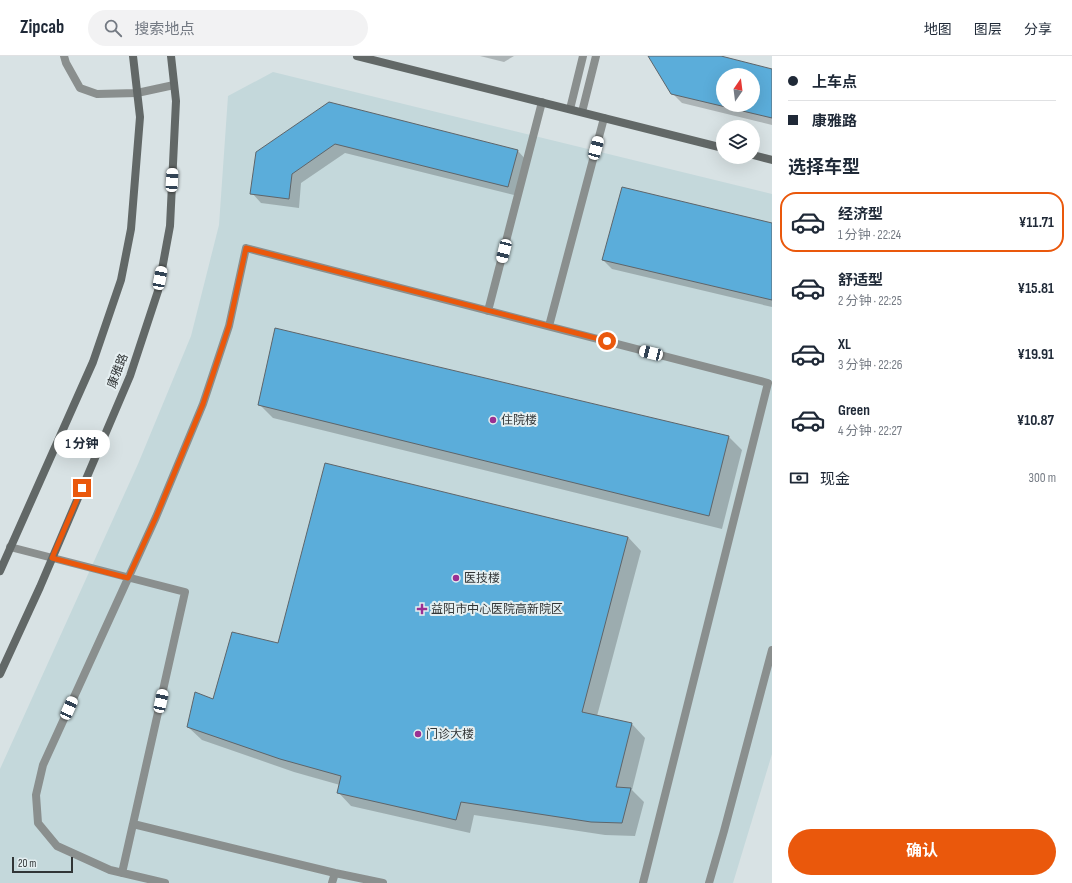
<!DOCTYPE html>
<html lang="zh">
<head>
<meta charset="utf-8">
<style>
	:root { --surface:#fff; --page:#f2f2f3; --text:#1f2937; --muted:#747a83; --line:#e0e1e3; --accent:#ea580c }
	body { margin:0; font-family:"Sofia Sans Condensed","Noto Sans SC",sans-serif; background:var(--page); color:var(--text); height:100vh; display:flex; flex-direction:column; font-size:15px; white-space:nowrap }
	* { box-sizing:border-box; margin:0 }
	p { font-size:13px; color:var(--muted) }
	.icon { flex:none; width:22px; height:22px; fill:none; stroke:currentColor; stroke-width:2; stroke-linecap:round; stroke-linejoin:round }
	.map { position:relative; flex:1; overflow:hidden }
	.details { display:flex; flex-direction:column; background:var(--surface); width:300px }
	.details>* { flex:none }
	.hud { display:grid; align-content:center; height:88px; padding:0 16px; background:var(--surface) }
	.needle { width:26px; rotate:14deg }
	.fabs { position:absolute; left:716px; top:12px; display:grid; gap:8px }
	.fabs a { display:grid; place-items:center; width:44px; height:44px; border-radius:50%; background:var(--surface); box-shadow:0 4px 16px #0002; font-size:20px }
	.scale { position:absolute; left:12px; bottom:10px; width:61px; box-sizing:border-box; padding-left:4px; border:2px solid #313536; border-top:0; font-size:11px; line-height:14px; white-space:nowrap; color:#313536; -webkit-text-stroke:3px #e5eff1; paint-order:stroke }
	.end { position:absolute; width:18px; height:18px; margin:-9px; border:5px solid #ea580c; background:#fff; box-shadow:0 0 0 2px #fff }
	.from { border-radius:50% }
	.bubble { position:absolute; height:28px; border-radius:14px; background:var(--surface); box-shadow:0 4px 16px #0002; font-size:13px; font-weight:700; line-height:28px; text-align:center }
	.car { position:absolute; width:12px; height:24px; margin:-12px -6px; border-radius:5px; box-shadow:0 0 3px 1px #0007; background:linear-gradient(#fff 24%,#345 0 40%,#fff 0 76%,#345 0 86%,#fff 0) }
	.hud b { display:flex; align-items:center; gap:14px; height:38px; font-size:15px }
	.hud b+b { border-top:1px solid var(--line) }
	.hud i { width:10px; height:10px; background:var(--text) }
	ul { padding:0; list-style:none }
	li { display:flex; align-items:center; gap:12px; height:60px; margin:0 8px 6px; padding:0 8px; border:2px solid transparent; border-radius:16px }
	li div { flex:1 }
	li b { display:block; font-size:15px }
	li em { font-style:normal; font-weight:700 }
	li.current { border-color:var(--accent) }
	li>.icon { width:36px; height:36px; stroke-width:1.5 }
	h2 { padding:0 16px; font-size:18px; line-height:48px }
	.pay { display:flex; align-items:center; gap:10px; height:44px; padding:0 16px; font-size:15px }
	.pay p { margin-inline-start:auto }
	.cta { display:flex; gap:8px; margin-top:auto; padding:8px 16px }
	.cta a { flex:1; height:46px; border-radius:24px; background:var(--accent); color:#fff; font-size:16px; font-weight:700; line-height:46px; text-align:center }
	header { display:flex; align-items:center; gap:24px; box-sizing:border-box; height:56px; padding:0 20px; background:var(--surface); border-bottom:1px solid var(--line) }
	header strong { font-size:19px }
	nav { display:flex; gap:22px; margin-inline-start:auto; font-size:14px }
	.search { width:280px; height:36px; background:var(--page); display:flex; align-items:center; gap:10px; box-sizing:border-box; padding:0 14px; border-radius:22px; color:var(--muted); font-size:15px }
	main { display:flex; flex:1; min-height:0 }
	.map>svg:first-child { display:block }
</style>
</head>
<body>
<header>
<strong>Zipcab</strong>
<div class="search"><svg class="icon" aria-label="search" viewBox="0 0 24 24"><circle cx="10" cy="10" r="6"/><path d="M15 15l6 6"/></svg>搜索地点</div>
<nav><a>地图</a><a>图层</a><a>分享</a></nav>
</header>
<main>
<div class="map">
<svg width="772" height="827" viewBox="0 0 772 827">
	<rect width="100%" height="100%" fill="#d8e2e4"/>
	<!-- built -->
	<path fill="#c4d8db" d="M 273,16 L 772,138 L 772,698 L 733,827 L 0,827 L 0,713 L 138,408 L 191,280 L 219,169 L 228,40 Z"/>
	<!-- shadow -->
	<path fill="#0003" fill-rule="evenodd" d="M 480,0 L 514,0 L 504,6 Z
		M 649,0 L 717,0 L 772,14 L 772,69 L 682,47 L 672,37 ZM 723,19 L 753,19 L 753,49 L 723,49 Z
		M 329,47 L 518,95 L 527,105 L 518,140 L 345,97 L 301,127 L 299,152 L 261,147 L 252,137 Z
		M 772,168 L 772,251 L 612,213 L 603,204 Z
		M 260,349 L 729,381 L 742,394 L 722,473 L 273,362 Z
		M 628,481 L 641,495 L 597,660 L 632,668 L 645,682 L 632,734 L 644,746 L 635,780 L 605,779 L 474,759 L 470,777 L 351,750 L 338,736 L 340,729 L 294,716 L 202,684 L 188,671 L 214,644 L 279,588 Z"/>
	<!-- building -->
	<path fill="#5badda" stroke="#5e656a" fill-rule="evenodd" d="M 648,0 L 721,0 L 772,13 L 772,62 L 671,38 ZM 723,19 L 753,19 L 753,49 L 723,49 Z
		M 329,46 L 518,94 L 508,131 L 335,88 L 292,118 L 289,143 L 250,138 L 256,96 Z
		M 622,131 L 772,167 L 772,244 L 602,204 Z
		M 275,272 L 729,380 L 709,460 L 258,349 Z
		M 325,407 L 628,481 L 582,656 L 632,667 L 616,731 L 631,732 L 622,767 L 591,766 L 461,746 L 456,764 L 337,737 L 341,720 L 280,703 L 187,671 L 195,636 L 213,643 L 232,576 L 278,587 Z"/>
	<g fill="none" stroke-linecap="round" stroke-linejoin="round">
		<!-- lane -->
		<path stroke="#8a8f8e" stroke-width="8" d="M 570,53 L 583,0
			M 582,56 L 596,0
			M 488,255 L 542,46
			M 549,270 L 604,62
			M 10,491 L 185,536 L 133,768
			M 122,817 L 133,768 L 335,817 L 383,827
			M 165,827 L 110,814 L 57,790 L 38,767 L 36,739 L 43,709 L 156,461 L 203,348 L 229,270 L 246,192 L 768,327 L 643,827
			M 332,827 L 335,817
			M 709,827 L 724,775 L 772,594"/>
		<!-- street -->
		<path stroke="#8a8f8e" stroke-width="8" d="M 64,0 L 66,7 L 80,32 L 97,38 L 137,37 L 174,29"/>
		<!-- secondary -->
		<path stroke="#626867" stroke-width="8" d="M 357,0 L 723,92
			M 753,99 L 772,104
			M 0,515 L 93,306 L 121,224 L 131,173 L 140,61 L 133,0
			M 0,618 L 40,531 L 130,320 L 158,235 L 170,170 L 176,45 L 171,0"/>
	</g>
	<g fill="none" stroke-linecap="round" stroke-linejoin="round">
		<!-- route -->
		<path stroke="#ea580c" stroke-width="5" d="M 82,432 L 52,502 L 128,522 L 156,461 L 203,348 L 229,270 L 246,192 L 607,285"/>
	</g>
	<!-- markers -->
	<g fill="#9a3093" stroke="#e5eff1" stroke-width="1.5">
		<circle cx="493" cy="364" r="4"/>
		<circle cx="456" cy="522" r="4"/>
		<path d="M420 547h4v4h4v4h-4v4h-4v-4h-4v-4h4z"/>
		<circle cx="418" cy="678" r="4"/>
	</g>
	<g text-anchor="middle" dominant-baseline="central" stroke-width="4" stroke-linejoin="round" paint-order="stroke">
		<!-- street labels -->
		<g font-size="12" fill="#313536" stroke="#e5eff1">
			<text transform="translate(118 315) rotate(-69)">康雅路</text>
		</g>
		<!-- poi labels -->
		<g font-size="12" fill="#313536" stroke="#e5eff1" text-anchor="start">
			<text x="501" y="364">住院楼</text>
			<text x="464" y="522">医技楼</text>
			<text x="431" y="553">益阳市中心医院高新院区</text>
			<text x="426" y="678">门诊大楼</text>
		</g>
	</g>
</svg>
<div class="fabs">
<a><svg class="needle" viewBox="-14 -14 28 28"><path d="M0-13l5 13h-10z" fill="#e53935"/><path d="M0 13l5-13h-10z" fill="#747a83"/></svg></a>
<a><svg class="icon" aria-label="layers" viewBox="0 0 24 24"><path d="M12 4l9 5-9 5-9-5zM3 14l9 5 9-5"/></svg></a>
</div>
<div class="scale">20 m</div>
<i class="end from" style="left:607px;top:285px"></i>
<i class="end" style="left:82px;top:432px"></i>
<div class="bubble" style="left:54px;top:374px;width:56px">1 分钟</div>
<i class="car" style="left:596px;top:92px;rotate:15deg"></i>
<i class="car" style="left:172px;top:124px;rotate:3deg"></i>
<i class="car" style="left:504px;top:195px;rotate:194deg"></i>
<i class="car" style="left:160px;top:222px;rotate:11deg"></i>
<i class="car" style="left:651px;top:297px;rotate:284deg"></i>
<i class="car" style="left:161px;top:645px;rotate:12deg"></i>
<i class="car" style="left:69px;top:652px;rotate:24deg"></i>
</div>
<section class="details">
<div class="hud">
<b><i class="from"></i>上车点</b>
<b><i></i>康雅路</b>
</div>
<h2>选择车型</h2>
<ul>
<li class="current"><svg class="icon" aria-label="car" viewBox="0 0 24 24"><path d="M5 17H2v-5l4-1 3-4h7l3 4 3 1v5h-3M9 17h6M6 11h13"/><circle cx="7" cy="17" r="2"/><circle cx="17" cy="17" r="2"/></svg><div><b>经济型</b><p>1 分钟 · 22:24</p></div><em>¥11.71</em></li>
<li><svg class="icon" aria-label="car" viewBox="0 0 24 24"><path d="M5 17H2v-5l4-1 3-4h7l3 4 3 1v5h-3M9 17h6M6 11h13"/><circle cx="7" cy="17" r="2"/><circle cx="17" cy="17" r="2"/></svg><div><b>舒适型</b><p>2 分钟 · 22:25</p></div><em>¥15.81</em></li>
<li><svg class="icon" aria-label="car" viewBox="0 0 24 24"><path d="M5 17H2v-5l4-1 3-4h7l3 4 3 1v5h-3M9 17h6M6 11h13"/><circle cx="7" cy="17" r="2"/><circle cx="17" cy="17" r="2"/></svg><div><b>XL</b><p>3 分钟 · 22:26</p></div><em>¥19.91</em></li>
<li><svg class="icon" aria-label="car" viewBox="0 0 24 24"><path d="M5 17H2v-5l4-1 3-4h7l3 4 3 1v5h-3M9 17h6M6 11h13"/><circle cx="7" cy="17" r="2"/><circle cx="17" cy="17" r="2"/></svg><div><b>Green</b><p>4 分钟 · 22:27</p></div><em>¥10.87</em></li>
</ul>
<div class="pay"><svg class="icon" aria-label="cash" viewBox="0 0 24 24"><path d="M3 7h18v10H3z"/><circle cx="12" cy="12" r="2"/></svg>现金<p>300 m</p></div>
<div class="cta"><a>确认</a></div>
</section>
</main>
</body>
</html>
